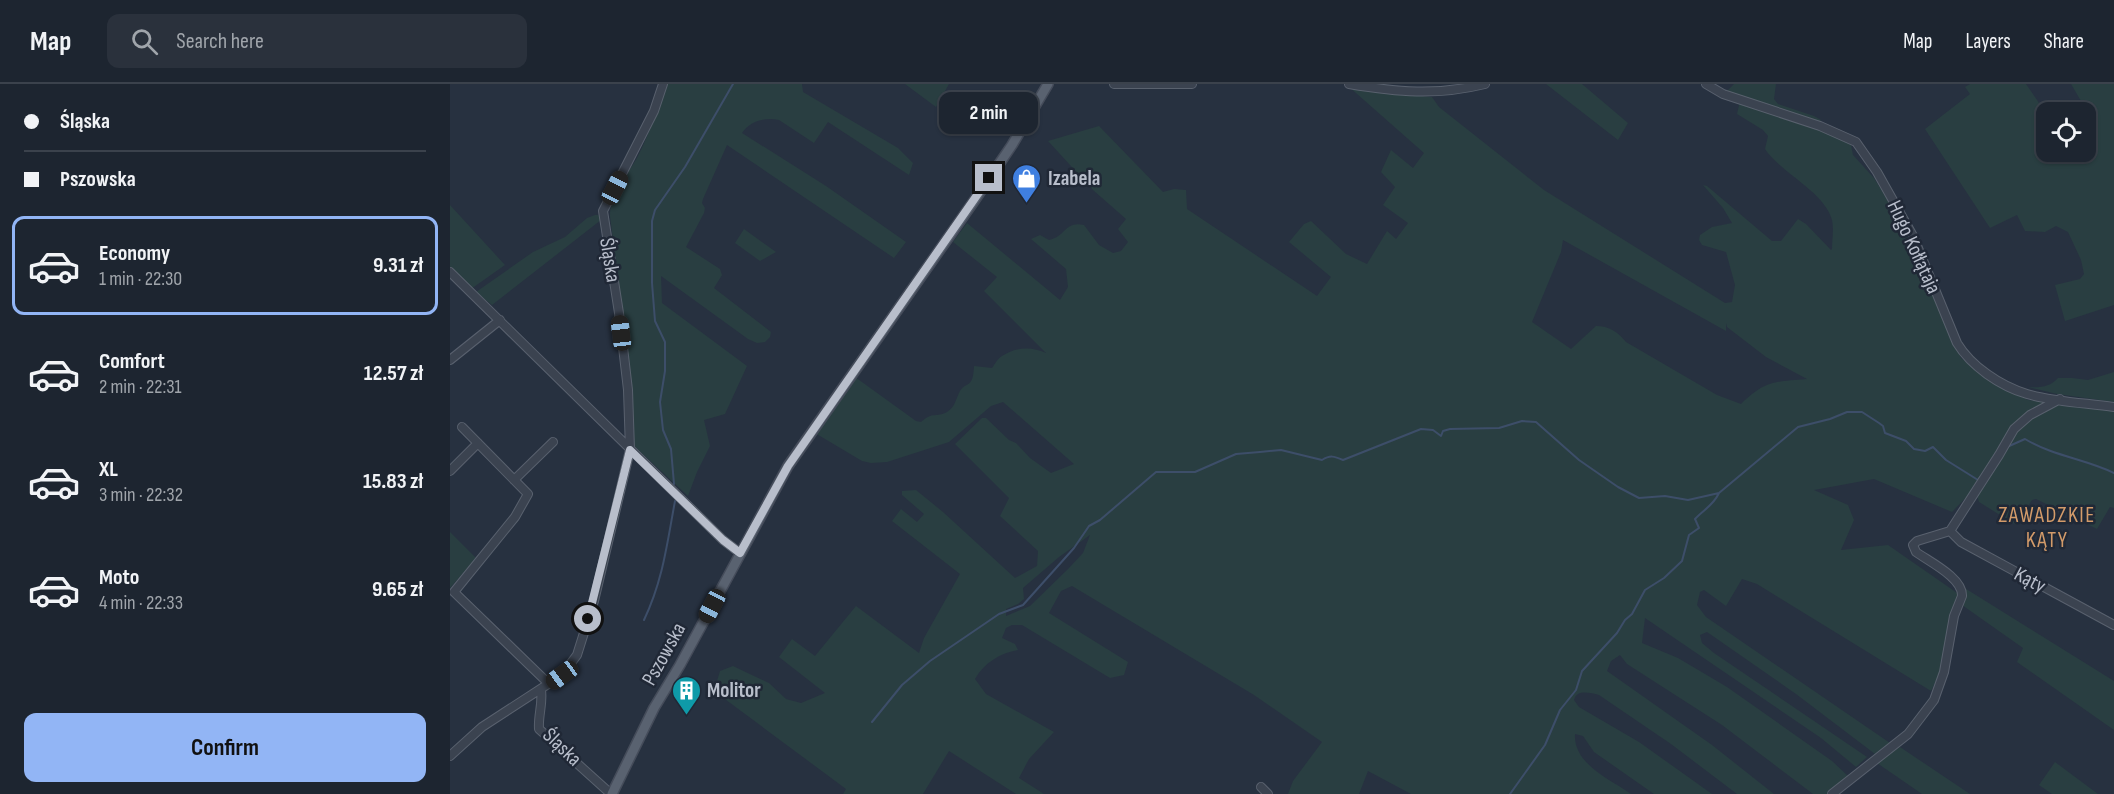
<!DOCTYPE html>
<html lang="en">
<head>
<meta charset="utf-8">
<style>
	:root { --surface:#1d2530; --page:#2a313c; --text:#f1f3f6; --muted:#a0a5ab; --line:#3b424c; --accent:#92b5f5 }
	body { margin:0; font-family:"Sofia Sans Condensed",sans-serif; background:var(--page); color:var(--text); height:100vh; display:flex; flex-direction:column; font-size:22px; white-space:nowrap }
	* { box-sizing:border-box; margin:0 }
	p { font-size:20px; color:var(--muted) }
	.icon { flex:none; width:33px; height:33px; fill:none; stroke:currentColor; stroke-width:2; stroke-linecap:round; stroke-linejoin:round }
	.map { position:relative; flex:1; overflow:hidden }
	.sheet { display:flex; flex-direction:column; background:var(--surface); width:450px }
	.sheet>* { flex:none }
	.hud { display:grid; align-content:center; height:132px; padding:0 24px; background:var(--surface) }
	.tools { position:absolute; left:1586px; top:18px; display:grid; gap:12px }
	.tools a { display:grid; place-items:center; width:60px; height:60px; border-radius:12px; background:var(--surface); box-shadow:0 2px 4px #0004,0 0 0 2px var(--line); font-size:30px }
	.end { position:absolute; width:27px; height:27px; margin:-14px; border:8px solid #b8becb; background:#111; box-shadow:0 0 0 3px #111 }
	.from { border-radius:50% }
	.bubble { position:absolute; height:42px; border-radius:12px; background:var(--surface); box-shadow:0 2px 4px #0004,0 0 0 2px var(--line); font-size:20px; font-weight:700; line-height:42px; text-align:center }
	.car { position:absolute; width:18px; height:36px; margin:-18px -9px; border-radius:8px; box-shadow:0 0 4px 2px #0007; background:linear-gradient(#222 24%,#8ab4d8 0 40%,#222 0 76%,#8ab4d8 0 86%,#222 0) }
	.hud b { display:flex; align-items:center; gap:21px; height:57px; font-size:22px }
	.hud b+b { border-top:2px solid var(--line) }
	.hud i { width:15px; height:15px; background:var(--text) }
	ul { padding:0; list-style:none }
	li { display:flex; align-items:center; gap:18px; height:99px; margin:0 12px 9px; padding:0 12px; border:3px solid transparent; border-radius:12px }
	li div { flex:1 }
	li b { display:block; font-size:22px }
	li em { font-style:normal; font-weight:700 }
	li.on { border-color:var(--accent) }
	li>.icon { width:54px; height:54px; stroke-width:1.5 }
	.button { display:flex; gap:12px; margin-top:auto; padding:12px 24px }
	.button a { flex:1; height:69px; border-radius:12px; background:var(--accent); color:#111; font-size:24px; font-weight:700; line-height:69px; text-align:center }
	header { display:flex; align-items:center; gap:36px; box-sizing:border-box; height:84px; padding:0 30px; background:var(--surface); border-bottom:2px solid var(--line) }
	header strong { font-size:28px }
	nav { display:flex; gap:33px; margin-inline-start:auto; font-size:21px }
	.search { width:420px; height:54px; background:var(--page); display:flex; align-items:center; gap:15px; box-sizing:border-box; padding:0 21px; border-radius:12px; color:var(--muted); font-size:22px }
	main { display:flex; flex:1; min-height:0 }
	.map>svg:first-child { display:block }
</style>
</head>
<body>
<header>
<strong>Map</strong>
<div class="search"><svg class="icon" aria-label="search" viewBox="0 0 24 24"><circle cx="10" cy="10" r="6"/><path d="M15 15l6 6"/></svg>Search here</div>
<nav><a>Map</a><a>Layers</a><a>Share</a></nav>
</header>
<main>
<section class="sheet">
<div class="hud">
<b><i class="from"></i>Śląska</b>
<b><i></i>Pszowska</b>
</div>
<ul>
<li class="on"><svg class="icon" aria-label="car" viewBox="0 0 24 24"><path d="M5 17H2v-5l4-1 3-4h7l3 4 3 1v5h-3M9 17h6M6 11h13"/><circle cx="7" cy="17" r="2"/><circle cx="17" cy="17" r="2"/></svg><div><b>Economy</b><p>1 min · 22:30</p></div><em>9.31 zł</em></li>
<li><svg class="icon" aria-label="car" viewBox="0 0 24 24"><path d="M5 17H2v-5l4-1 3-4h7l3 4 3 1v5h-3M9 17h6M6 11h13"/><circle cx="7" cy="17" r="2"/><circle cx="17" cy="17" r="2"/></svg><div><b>Comfort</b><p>2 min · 22:31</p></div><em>12.57 zł</em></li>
<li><svg class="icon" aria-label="car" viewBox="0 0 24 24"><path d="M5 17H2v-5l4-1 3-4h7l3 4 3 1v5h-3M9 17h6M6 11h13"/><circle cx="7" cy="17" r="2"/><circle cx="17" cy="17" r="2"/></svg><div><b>XL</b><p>3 min · 22:32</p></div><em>15.83 zł</em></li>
<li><svg class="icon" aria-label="car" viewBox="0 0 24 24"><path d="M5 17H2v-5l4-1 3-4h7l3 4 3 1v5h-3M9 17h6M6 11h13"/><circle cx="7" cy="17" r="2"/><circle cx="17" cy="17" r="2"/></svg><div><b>Moto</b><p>4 min · 22:33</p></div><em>9.65 zł</em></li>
</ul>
<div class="button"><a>Confirm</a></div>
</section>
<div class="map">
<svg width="1664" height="710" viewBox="0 0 1664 710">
	<rect width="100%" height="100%" fill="#273140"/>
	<!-- green -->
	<path fill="#293e41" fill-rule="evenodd" d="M 217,0 L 352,0 L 353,8 L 448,64 L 463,79 L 459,91 L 378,38 L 364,59 L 329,36 C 315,33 300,37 292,49 L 376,102 L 456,158 L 444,174 L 277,61 L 253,115 L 252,119 L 255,124 L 254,129 L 236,163 L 270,185 L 272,191 L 264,204 L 321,248 L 320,253 L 315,258 L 307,259 L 298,255 L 211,192 L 212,219 L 297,282 L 275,330 L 254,336 L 260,362 L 247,388 L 238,412 L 183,361 L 183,312 L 160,132 C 160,109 176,93 187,74 C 199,51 208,24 217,0 Z
		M 455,0 L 499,0 L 486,23 Z
		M 1096,0 L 1132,0 L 1178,39 L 1168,56 Z
		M 1284,0 L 1326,0 L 1324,15 L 1328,20 L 1364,32 L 1371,36 L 1369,39 L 1281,10 L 1277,7 Z
		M 1520,0 L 1576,0 L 1596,29 L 1596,68 L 1635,68 L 1635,31 L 1638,29 L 1621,0 L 1664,0 L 1664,221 L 1615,237 L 1605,201 L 1630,195 L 1634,190 L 1631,176 L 1618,148 L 1606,142 L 1595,148 L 1575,147 L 1567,131 L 1540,144 L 1475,45 L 1520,10 L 1515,3 Z
		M 898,2 L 934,9 L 982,13 L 989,23 L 1094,106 L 1275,219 L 1282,218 L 1285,201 L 1276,168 L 1252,161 L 1249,156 L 1250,151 L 1262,143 L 1282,139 L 1273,124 L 1253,101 L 1257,102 L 1322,157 L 1331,157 L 1348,135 L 1356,140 L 1381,166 L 1382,165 C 1382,156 1384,145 1382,136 C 1375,108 1331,89 1315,65 L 1318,52 L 1313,46 L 1287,30 L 1290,17 L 1384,51 L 1401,61 L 1403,71 L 1424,94 L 1460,153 L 1511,274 L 1541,296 L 1578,316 L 1664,325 L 1664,424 L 1660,423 L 1647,445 L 1586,415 L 1582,416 L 1566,441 L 1529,418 L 1527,412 L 1528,401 L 1502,428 L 1424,395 L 1364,406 L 1398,421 L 1404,436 L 1391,466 L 1438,461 L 1510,511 L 1493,583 L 1481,607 L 1307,500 L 1292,495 L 1276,522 L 1254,506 L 1250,508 L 1247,521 L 1256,533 L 1440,659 L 1425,670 L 1346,610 L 1257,548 L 1250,551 L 1252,559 L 1264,569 L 1417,673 L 1406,683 L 1371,654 L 1195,534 L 1192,559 L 1228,574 L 1277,603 L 1382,677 L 1398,692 L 1377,710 L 1363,710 L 1272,641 L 1177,580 L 1170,571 L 1161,577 L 1157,587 L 1262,661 L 1324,710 L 1287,710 L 1221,660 L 1149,611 C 1140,609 1127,605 1124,616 L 1129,623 L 1189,658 L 1262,710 L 1204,710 L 1144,668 L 1133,652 L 1125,650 C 1123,680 1160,695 1181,710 L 961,710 L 918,687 L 909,710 L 838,710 L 843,697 L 872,658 L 804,611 L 622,502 L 611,507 L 599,529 L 678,578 L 674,591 L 660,594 L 572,541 L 562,541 L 556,544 L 552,554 L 565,560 L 568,566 C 550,569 534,579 525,595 L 536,610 L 604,648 L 579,675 L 569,694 L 594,710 L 566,710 L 499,667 L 473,710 L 393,710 L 396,705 L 264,607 L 270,587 L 283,582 L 319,599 L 336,615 L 351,619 L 375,609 L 329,573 L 342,555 L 365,572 L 406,522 L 469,569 L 474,554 L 510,490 L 442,437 L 451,425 L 467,438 L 474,430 L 452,411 L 452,407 L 466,406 L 493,428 L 565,494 L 587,482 L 588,467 L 550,432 L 559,414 L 505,360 L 532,334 L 536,334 L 559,356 L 566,359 L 580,374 L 601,389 L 624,380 L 553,318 L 541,322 L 499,358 L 437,378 L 421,379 L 412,377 L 365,349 L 405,293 L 466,337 L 471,338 C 483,327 486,334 497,328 C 505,323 505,317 509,309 C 515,296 523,307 524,282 L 542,284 C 545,280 548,274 552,272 C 567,263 581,262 596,269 L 534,207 L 547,193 L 503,158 L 517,139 L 610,216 L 618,203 L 616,185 L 581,155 L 590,151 L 599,156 C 617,152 614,137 634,141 L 649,161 L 663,169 L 671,167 L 678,158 L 668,145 L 676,135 L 643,106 L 598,57 L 649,42 L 713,108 L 724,105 L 736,106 L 737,125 L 867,212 L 881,193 L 839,158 L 854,140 L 861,137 L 896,170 L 917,180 L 937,147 L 946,155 L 958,139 L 933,121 L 945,103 L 931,88 L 941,66 L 963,84 L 974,69 ZM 1113,156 L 1276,247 L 1276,239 L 1277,243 L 1316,273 L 1357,295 C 1324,298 1316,296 1291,320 L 1267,311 L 1176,258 C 1168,248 1159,242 1146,242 L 1121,265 L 1082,238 L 1111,168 ZM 640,451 L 633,469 L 618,485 L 580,522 L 556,532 L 556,525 L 568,520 L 574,515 L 573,504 L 609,473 Z
		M 0,121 L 55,181 L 21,205 L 0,184 Z
		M 145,131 L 148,131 L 151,134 L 151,136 L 42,221 L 26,208 L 83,168 L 115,153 L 137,134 Z
		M 294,145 L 326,168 L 310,177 L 285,159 Z
		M 1664,288 L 1664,318 L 1607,310 L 1578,303 C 1590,304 1600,303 1608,294 L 1622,294 L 1638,296 Z
		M 0,448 L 26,474 L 0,504 Z
		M 1513,503 L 1664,597 L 1664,646 L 1567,578 L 1573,564 L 1512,521 Z
		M 1450,663 L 1520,710 L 1472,710 L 1427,679 L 1414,685 Z
		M 1605,678 L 1648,710 L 1602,710 L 1589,701 Z"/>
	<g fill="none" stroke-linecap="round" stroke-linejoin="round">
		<!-- stream -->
		<path stroke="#3d4e69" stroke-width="2" d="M 1557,363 L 1575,355 C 1603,372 1635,375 1664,389
			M 224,400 L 221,365 L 213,346 L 210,318 L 215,287 L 215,258 L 205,237 L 202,199 L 202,137 L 205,126 L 235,83 L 283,0
			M 194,536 C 213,496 217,460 225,417
			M 422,638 L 452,601 L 480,577 L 549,530 L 573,521 L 624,464 L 639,442 L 650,436 L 706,388 L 745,388 L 786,370 L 810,368 L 831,366 L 872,376 C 880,371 884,372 893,376 L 971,345 L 983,346 L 991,352 L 993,347 L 1000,345 L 1049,344 L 1072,337 L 1086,338 L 1129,376 L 1168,403 L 1189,414 L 1215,412 L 1238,416 L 1269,409 L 1348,343 L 1380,335 L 1397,328 L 1412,328 L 1429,339 L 1433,342 L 1435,349 L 1456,357 L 1464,365 L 1475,367 L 1483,363 L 1496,376 L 1528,396 L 1530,393
			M 1060,710 L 1095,661 L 1110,626 L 1126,606 L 1132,587 L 1167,549 L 1175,536 L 1182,530 L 1195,506 L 1214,494 L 1232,477 L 1239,451 L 1249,444 L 1245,435 C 1254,425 1263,422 1269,409"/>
		<defs>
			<path id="minor" d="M 664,0 L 742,0
				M 899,0 C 947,8 986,12 1035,0
				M 1256,0 L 1273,10 L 1370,42 L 1406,58 L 1427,88 L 1463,152 L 1507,259 C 1521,282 1550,302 1577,310 C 1604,318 1636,319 1664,323
				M 0,188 L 273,456 L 290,469
				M 0,276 L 50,236
				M 1610,315 L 1580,331 L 1564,345 L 1549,371 L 1500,447 L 1511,458 L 1664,541
				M 12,343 L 78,410 L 65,433 L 4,508 L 99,600
				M 0,387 L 28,359
				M 64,396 L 103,358
				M 91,606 C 93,620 88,631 89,645 L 161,710
				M 0,672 L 32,643 L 112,591 L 127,571 L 144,517 L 180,366 L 178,306 L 169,229 L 153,127 L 204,27 L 213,0
				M 811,703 L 818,710
				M 1382,710 L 1458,650 L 1484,616 L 1494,588 L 1504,532 L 1512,512 C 1513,494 1480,478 1466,468 L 1463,461 L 1467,457 L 1500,447"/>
			<path id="major" d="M 162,710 L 204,624 L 230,581 L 338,382 L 524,117 L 562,61 L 598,0"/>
		</defs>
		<!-- minor casing -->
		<use href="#minor" stroke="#59616e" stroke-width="10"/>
		<!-- major casing -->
		<use href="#major" stroke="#454c5a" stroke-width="12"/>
		<!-- minor -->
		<use href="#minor" stroke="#3b4350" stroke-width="8"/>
		<!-- major -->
		<use href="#major" stroke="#596270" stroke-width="9"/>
	</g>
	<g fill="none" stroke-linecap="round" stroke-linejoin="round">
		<!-- route -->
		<path stroke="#b8becb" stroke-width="8" d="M 138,535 L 180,366 L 273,456 L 290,469 L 338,382 L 539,94"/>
	</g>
	<!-- icons -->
	<defs>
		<symbol id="shop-pin" viewBox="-11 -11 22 30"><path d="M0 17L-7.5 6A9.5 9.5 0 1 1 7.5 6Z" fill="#3f7fe0" stroke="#202836"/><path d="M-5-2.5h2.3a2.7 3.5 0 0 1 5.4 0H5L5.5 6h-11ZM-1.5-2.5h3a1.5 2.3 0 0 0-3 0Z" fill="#fff"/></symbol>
		<symbol id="building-pin" viewBox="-11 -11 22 30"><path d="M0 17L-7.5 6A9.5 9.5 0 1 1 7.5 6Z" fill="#0f9aa8" stroke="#202836"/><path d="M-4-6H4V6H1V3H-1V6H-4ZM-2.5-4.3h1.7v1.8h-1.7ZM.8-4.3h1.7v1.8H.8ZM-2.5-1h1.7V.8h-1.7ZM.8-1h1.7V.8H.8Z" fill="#fff"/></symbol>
	</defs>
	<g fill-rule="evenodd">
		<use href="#shop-pin" x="560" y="78" width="33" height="45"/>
		<use href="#building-pin" x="220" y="590" width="33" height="45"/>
	</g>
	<g text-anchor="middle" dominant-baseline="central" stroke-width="5" stroke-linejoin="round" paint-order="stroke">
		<!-- poi labels -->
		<g font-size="21" font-weight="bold" fill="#b8becb" stroke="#202836" text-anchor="start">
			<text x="598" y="94">Izabela</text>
			<text x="257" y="606">Molitor</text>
		</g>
		<!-- street labels -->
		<g font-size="21" fill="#b8becb" stroke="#202836">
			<text transform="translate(1464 163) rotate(65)">Hugo Kołłątaja</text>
			<text transform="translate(160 176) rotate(81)">Śląska</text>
			<text transform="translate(1580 496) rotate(28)">Kąty</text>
			<text transform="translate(214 570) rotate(-61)">Pszowska</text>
			<text transform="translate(112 663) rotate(44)">Śląska</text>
		</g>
		<!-- neighbourhood labels -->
		<g font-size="22" letter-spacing="1.5" fill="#d39b6a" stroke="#202836">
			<text x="1597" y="431">ZAWADZKIE<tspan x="1597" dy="25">KĄTY</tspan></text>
		</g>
	</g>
</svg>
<div class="tools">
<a><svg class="icon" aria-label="locate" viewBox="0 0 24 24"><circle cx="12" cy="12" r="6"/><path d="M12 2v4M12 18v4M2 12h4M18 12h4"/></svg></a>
</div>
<i class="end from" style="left:138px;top:535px"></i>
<i class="end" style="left:539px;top:94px"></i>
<div class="bubble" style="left:489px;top:8px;width:99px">2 min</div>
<i class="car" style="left:165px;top:104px;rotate:27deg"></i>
<i class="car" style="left:171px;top:249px;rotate:353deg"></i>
<i class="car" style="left:262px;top:522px;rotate:208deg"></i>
<i class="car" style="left:112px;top:591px;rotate:234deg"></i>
</div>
</main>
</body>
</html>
